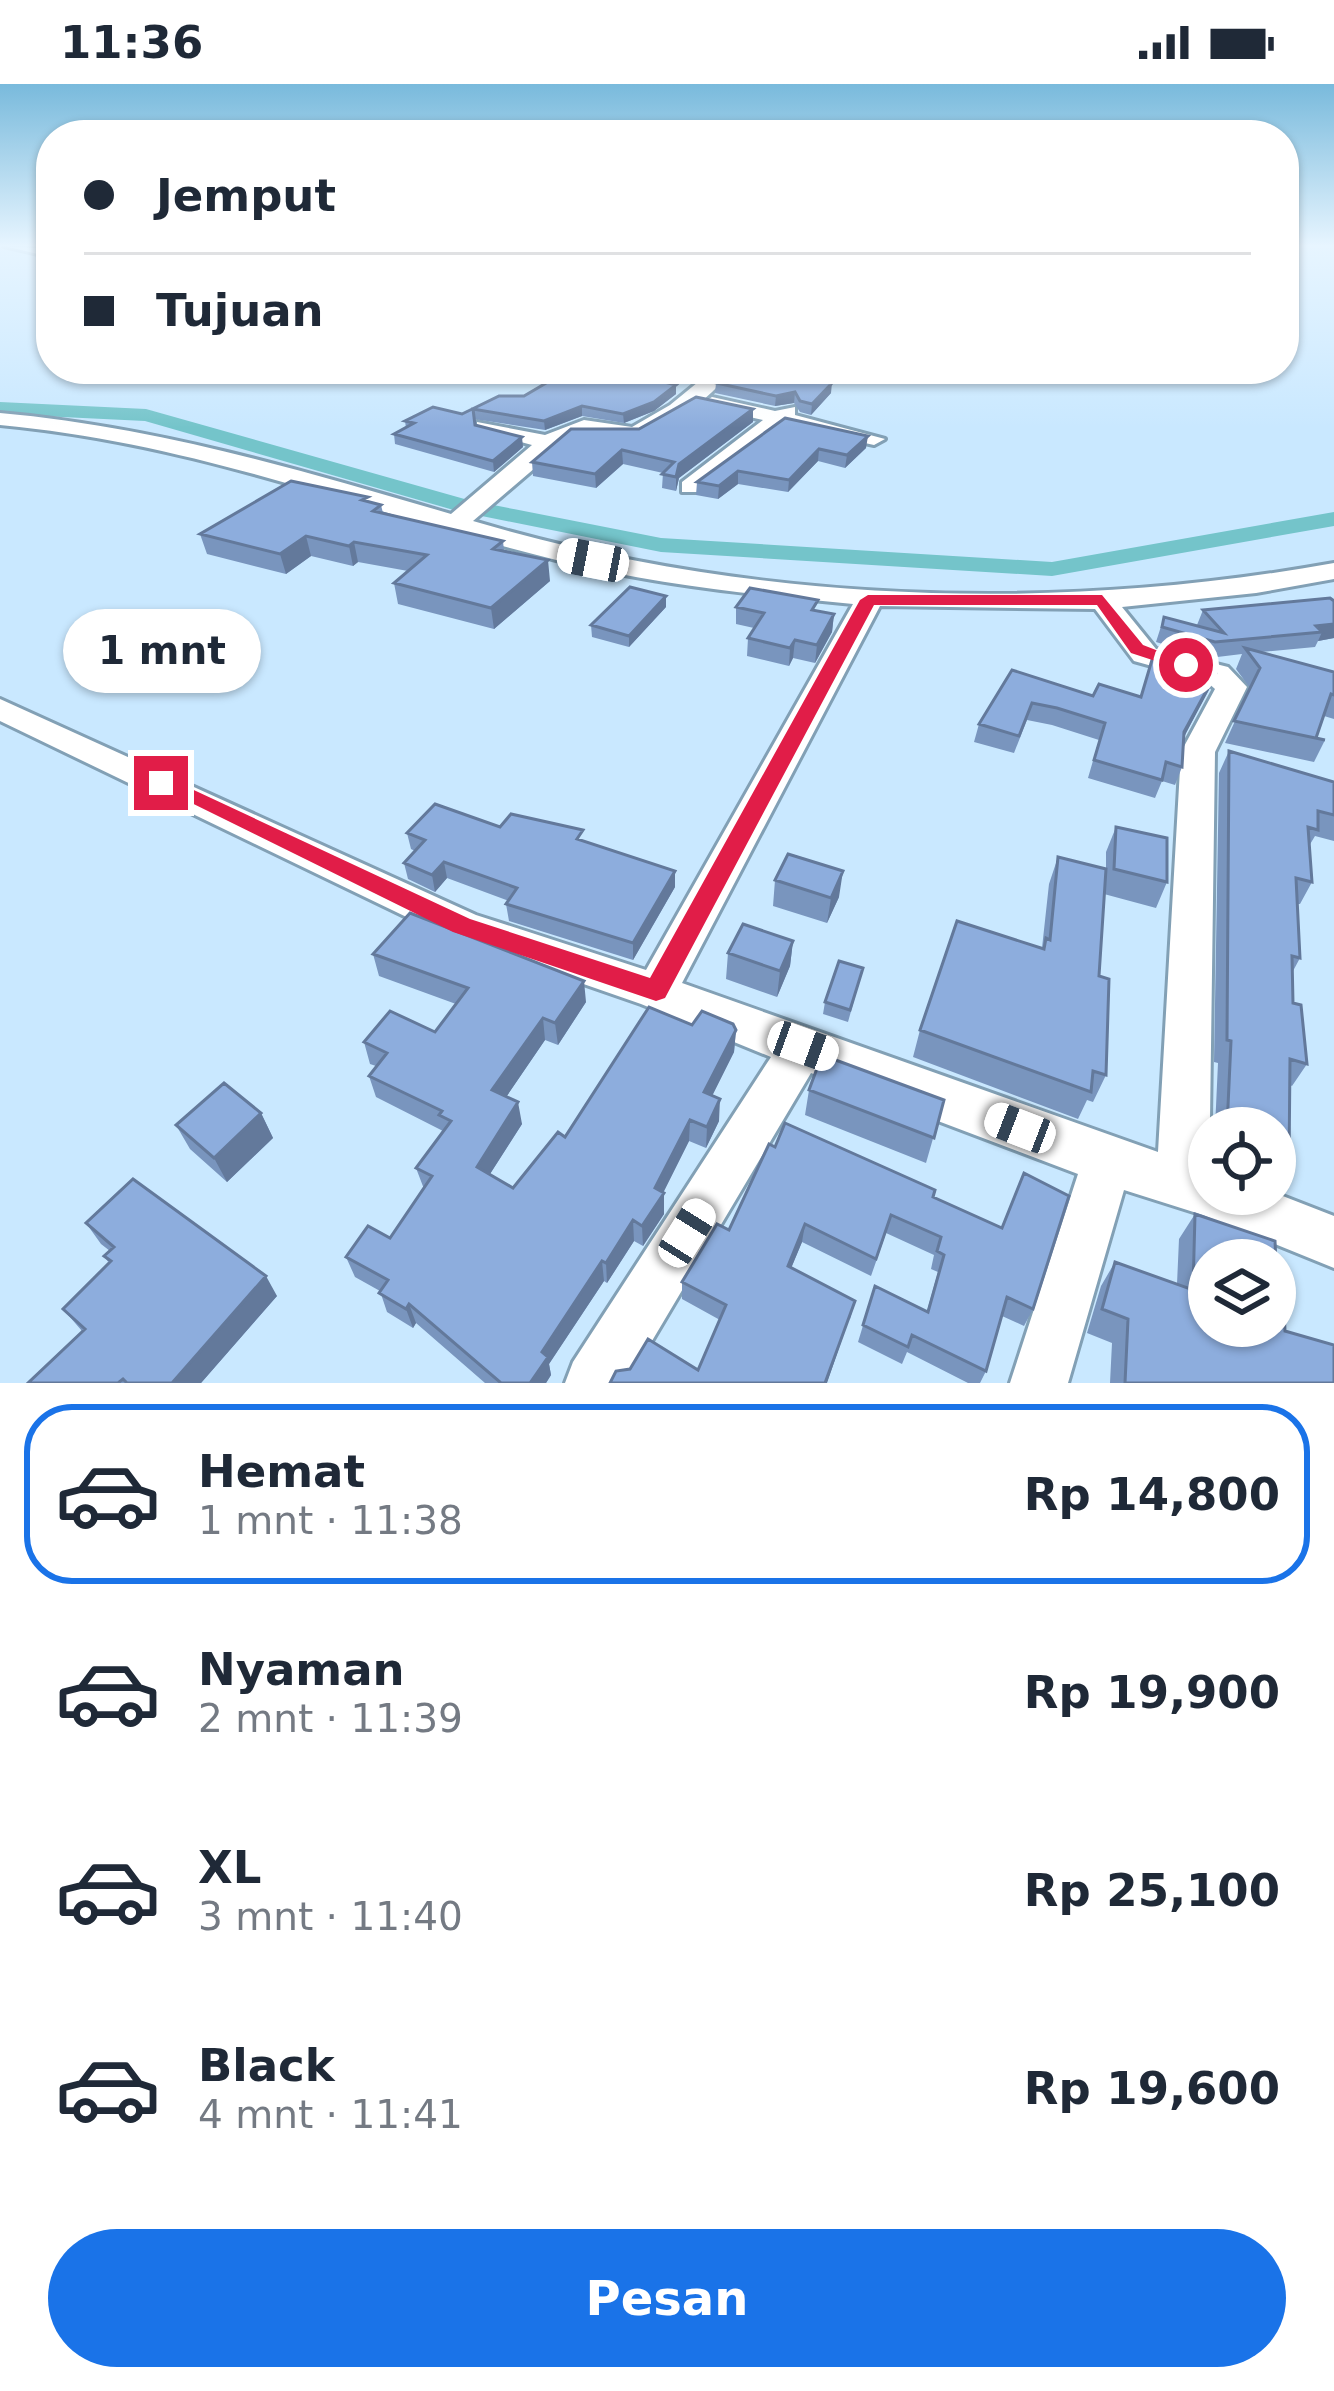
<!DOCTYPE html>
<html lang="id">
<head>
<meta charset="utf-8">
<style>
	:root { --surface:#fff; --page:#f6f6f7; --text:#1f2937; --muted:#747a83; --line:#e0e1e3; --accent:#1a73e8 }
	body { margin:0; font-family:"DejaVu Sans",sans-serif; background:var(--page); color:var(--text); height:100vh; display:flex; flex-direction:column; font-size:45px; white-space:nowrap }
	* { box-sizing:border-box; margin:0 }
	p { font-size:39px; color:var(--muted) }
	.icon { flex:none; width:66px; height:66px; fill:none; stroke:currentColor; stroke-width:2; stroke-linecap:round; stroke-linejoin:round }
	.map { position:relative; height:1299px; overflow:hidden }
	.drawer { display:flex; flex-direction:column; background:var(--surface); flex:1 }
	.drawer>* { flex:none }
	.guide { position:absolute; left:36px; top:36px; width:1263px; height:264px; border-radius:48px; box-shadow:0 3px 9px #0004; display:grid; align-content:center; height:264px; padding:0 48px; background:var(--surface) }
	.fabs { position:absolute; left:1188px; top:1023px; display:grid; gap:24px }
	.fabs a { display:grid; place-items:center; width:108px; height:108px; border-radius:50%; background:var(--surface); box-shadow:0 3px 9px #0004; font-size:60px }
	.end { position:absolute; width:54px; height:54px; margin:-27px; border:15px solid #e11d48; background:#fff; box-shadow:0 0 0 6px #fff }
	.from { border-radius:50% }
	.bubble { position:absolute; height:84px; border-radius:42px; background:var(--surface); box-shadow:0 3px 9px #0004; font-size:39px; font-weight:800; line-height:84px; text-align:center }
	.car { position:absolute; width:36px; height:72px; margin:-36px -18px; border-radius:15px; box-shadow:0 0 9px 3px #0007; background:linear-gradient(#fff 24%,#345 0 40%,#fff 0 76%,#345 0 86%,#fff 0) }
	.guide b { display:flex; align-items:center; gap:42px; height:114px; font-size:45px }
	.guide b+b { border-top:3px solid var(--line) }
	.guide i { width:30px; height:30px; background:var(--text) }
	ul { padding:21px 0 0; list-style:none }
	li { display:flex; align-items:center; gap:36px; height:180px; margin:0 24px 18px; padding:0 24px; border:6px solid transparent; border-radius:48px }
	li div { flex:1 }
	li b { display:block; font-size:45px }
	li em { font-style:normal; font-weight:800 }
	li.selected { border-color:var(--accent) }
	li>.icon { width:108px; height:108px; stroke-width:1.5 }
	.primary-button { display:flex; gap:24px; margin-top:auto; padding:24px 48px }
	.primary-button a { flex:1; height:138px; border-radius:72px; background:var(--accent); color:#fff; font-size:48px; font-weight:800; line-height:138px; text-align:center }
	.status { display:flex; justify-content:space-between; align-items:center; height:84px; padding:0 60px; background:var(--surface); direction:ltr }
	.status svg { height:33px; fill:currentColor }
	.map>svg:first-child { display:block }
</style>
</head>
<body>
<div class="status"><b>11:36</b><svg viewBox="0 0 49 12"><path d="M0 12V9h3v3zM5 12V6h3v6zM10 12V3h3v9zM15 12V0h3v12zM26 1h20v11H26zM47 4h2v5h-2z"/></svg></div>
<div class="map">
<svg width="1334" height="1299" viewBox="0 0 1334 1299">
	<rect width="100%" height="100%" fill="#c9e8ff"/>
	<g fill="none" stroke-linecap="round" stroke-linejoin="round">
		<!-- canal -->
		<path fill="#74c4ca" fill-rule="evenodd" d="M 0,318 L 146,325 L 468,416 L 661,454 L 1052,478 L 1334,428 L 1334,442 L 1052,492 L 661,468 L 457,427 L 145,337 L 0,330 Z"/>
		<defs>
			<path id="minor" d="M 4,162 L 51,165 L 51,173 Z
				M 714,285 L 734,285 C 709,313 665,356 625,356 C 603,357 591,345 570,354 L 473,437 C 750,519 1050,530 1334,479 L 1334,495 L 1256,509 L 1122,523 L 1156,565 L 1228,583 L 1247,603 L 1215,668 L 1209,1110 L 1275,1109 L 1334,1132 L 1334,1184 L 1203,1131 L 1124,1106 L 1068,1299 L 1010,1299 L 1078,1090 L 811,989 L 627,1299 L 565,1299 L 573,1278 L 771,973 L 641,920 L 448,853 L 0,637 L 0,615 L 476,831 L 646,886 L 853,520 C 757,511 659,501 564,478 C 371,431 204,360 0,341 L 0,329 C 156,343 302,386 451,430 L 532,361 L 477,346 L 477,338 L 545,351 L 584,336 L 632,343 L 670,321 ZM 880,522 L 1095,525 L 1134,577 L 1206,597 L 1215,605 L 1181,668 L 1158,1068 L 682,899 Z
				M 712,313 L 775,327 L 795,323 L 795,331 L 885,355 L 874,361 L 783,341 L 698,408 L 682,408 L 682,398 L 763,336 L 705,323 L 702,319 Z"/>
		</defs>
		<!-- minor casing -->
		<use href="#minor" stroke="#82a0b5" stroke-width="6"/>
		<!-- minor -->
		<use href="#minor" fill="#fff" fill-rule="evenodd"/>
	</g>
	<!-- wall -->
	<path fill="#7995be" d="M 636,285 L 708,285 L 697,294 Z
		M 731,285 L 820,285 L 807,295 L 831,309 L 811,331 L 800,328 L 794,319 L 775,322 L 715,309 L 716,299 Z
		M 676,310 L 654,327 L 624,339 L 582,332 L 545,346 L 474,335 L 475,341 L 523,363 L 494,388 L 395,360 L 394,350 L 406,344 L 405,337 L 462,330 L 499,312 Z
		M 785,334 L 866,364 L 845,384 L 818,377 L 788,408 L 738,400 L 718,415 L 696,411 L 697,398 Z
		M 753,338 L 679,394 L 676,407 L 662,404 L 663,389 L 623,380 L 596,404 L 533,392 L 532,378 Z
		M 369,418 L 381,421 L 383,429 L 503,457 L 504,467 L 550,497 L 494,545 L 398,520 L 394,499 L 408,487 L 358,478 L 353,482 L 311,472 L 286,490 L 207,470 L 200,450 Z
		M 1334,517 L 1334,554 L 1318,557 L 1315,563 L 1261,568 L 1334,588 L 1334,635 L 1324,632 L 1316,654 L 1325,656 L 1314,678 L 1225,659 L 1250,604 L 1236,585 L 1242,570 L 1209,574 L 1156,558 L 1164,533 L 1197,541 L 1203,526 Z
		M 666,523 L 629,563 L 592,553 L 591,541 Z
		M 736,523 L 817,527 L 834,530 L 832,548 L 815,579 L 793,574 L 789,582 L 747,572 L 748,554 L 754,544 L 736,540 Z
		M 1154,569 L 1216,589 L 1184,653 L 1182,683 L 1175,701 L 1162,697 L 1155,714 L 1088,694 L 1099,656 L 1052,641 L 1027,636 L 1014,669 L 974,658 L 979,640 L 1012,586 L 1093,612 L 1140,613 Z
		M 1229,667 L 1334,698 L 1334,757 L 1315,752 L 1309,762 L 1312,798 L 1300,820 L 1297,820 L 1300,874 L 1293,887 L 1293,919 L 1307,980 L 1292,1002 L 1290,1001 L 1289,1081 L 1275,1099 L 1275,1044 L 1215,1044 L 1218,979 L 1214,978 L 1219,689 Z
		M 500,743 L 584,757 L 675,787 L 675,803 L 633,876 L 509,837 L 506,820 L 509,817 L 447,794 L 435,808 L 408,795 L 404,779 L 415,767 L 411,765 L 407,749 Z
		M 1116,743 L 1167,798 L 1156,824 L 1104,810 L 1099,892 L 1106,991 L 1093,1018 L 1087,1016 L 1078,1035 L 913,973 L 920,946 L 1042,864 L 1049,800 L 1058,773 L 1106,785 L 1106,768 Z
		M 775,796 L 839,813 L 827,839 L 773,822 Z
		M 793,857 L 790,882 L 777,913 L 726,895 L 728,869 Z
		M 373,870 L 586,918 L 558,961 L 545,956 L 506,1013 L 522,1040 L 490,1090 L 513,1104 L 565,1053 L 692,941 L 736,946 L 734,968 L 712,1012 L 719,1037 L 706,1064 L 689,1057 L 663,1109 L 664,1130 L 643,1162 L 634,1157 L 607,1199 L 604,1197 L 549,1280 L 551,1291 L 546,1299 L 485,1299 L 416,1239 L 413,1244 L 387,1228 L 380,1207 L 355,1193 L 346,1173 L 390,1154 L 424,1105 L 416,1084 L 443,1047 L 376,1013 L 369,992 L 376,982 L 370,980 L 364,958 L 435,948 L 456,920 L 379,892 Z
		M 863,884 L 848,938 L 823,930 L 825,918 Z
		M 809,1006 L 944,1016 L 926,1079 L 805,1031 Z
		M 261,1029 L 273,1054 L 227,1098 L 190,1065 L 176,1041 Z
		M 933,1113 L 1033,1225 L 1024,1242 L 1002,1232 L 986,1287 L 980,1299 L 968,1299 L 907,1268 L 902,1280 L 858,1258 L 875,1202 L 927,1227 L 938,1188 L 931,1185 L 934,1171 L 886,1149 L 871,1192 L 802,1158 L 791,1184 L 855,1217 L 850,1235 L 720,1236 L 682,1215 L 682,1198 L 729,1146 Z
		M 1195,1130 L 1278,1223 L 1285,1247 L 1334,1299 L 1110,1299 L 1112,1259 L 1087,1249 L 1101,1202 L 1115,1178 L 1177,1200 L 1179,1155 Z
		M 86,1139 L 277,1212 L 201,1299 L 28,1299 L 82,1247 L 63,1225 L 109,1179 L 104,1172 L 110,1167 L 101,1160 Z"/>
	<!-- shaded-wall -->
	<path fill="#63799b" d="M 697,285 L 708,285 L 697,294 Z
		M 808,285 L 820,285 L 796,303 L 796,293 Z
		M 832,299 L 831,309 L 811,331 L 812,320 Z
		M 676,301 L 676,310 L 654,327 L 624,339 L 623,330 Z
		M 795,308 L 794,319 L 775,322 L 776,312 Z
		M 582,322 L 582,332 L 545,346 L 544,337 Z
		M 753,325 L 753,338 L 679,394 L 676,407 L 676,393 L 679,380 Z
		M 868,352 L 866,364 L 845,384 L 847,371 Z
		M 522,353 L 523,363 L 494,388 L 493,377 Z
		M 819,365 L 818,377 L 788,408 L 789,396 Z
		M 622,366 L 623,380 L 596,404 L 595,390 Z
		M 738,387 L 738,400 L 718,415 L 719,402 Z
		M 306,452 L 311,472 L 286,490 L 280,470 Z
		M 354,458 L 358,478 L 353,482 L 349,462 Z
		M 548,476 L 550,497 L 494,545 L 491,524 Z
		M 666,512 L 666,523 L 629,563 L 629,552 Z
		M 834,530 L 832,548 L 815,579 L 817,561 Z
		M 1334,540 L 1334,554 L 1318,557 L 1322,548 L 1316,542 Z
		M 795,556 L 793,574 L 789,582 L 790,564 Z
		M 1216,589 L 1209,606 L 1177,666 L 1184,648 Z
		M 444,778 L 447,794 L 435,808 L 432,791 Z
		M 675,787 L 675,803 L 633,876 L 633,859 Z
		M 843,787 L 839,813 L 827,839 L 831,814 Z
		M 793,857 L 790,882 L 777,913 L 780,887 Z
		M 584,897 L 586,918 L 558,961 L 555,939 Z
		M 543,934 L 545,956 L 496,1028 L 492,1006 Z
		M 736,946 L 734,968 L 703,1030 L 704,1008 Z
		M 720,1015 L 719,1037 L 706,1064 L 707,1043 Z
		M 518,1018 L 522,1040 L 481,1104 L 477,1083 Z
		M 261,1029 L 273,1054 L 227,1098 L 214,1074 Z
		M 690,1036 L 689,1057 L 661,1113 L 664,1109 L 664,1130 L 643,1162 L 642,1142 L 655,1104 Z
		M 633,1136 L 634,1157 L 607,1199 L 606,1179 Z
		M 805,1140 L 802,1158 L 785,1199 L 788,1182 Z
		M 602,1177 L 604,1197 L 549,1280 L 551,1291 L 546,1299 L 530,1299 L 542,1268 Z
		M 266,1192 L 277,1212 L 201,1299 L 172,1299 Z
		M 855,1217 L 827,1299 L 825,1299 Z
		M 409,1220 L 416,1239 L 413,1244 L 406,1225 Z"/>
	<!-- building -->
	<path fill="#8daddd" stroke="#63799b" stroke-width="3" fill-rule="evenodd" d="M 570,285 L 615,285 L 676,301 L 654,318 L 623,330 L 582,322 L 544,337 L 473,325 L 475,341 L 522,353 L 493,377 L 394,350 L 414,339 L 405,337 L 433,323 L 462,330 L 499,312 L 524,312 Z
		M 731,285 L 808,285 L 796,293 L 832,299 L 812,320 L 800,317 L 795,308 L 776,312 L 716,299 Z
		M 696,313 L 753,325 L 679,380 L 676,393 L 662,390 L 674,378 L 622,366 L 595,390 L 532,378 L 571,345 L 639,345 Z
		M 785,334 L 868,352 L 847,371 L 819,365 L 789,396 L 738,387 L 719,402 L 697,398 Z
		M 291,397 L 368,413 L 362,416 L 381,421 L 373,427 L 503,457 L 493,465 L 548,476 L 491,524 L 394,499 L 427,471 L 354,458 L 349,462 L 306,452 L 280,470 L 200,450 Z
		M 630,503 L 666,512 L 629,552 L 591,541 Z
		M 750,504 L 818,516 L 812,526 L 834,530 L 817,561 L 795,556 L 790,564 L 748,554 L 764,529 L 736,523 Z
		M 1330,514 L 1334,517 L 1334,540 L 1316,542 L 1322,548 L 1215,558 L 1162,543 L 1164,533 L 1224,549 L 1203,526 Z
		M 1245,564 L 1334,588 L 1334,611 L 1331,610 L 1316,654 L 1325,656 L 1234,637 L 1260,584 Z
		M 1154,569 L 1211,584 L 1216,589 L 1184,648 L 1182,683 L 1166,678 L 1162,696 L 1094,676 L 1105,639 L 1057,624 L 1032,619 L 1019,652 L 979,640 L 1012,586 L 1093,612 L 1099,600 L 1141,613 Z
		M 1229,667 L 1334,698 L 1334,731 L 1318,727 L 1318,746 L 1308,743 L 1312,798 L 1296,794 L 1300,874 L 1292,872 L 1293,919 L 1301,921 L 1307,980 L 1290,975 L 1289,1081 L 1275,1075 L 1275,1044 L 1227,1044 L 1231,957 L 1227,956 Z
		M 435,720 L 500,743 L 511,730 L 583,746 L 577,755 L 675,787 L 633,859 L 506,820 L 517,804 L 444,778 L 432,791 L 404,779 L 425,756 L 407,749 Z
		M 1116,743 L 1167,754 L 1167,798 L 1114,785 Z
		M 788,770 L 843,787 L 831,814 L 775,796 Z
		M 1058,773 L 1106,785 L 1099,892 L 1109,895 L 1106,991 L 1093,987 L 1091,1008 L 920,946 L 957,837 L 1044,865 L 1046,854 L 1050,856 Z
		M 410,829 L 584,897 L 555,939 L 543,934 L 492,1006 L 518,1018 L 477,1083 L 513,1104 L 558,1048 L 565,1053 L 649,923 L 692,941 L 702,927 L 733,940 L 736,946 L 704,1008 L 720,1015 L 707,1043 L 690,1036 L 655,1104 L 664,1109 L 642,1142 L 633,1136 L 606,1179 L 602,1177 L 542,1268 L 548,1273 L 530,1299 L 501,1299 L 409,1220 L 406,1225 L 379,1209 L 388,1196 L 346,1173 L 368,1142 L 390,1154 L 432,1092 L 416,1084 L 451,1037 L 439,1031 L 442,1027 L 369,992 L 387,969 L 364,958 L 390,927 L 435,948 L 468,904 L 373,870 Z
		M 743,840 L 793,857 L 780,887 L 728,869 Z
		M 839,877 L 863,884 L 850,926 L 825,918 Z
		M 822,971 L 944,1016 L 934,1054 L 809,1006 Z
		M 224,999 L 261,1029 L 214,1074 L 176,1041 Z
		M 785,1039 L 935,1106 L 933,1113 L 1002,1144 L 1024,1089 L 1069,1112 L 1033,1225 L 1007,1213 L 986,1287 L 912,1251 L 908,1263 L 863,1241 L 875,1202 L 928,1228 L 944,1171 L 937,1167 L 941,1153 L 891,1131 L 876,1175 L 805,1140 L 788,1182 L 855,1217 L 825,1299 L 610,1299 L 616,1287 L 630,1285 L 648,1255 L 698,1286 L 726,1221 L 682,1198 L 717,1140 L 729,1146 L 769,1060 L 775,1063 Z
		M 133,1095 L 266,1192 L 172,1299 L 127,1299 L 123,1295 L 118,1299 L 28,1299 L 85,1245 L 63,1225 L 111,1177 L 104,1172 L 114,1163 L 86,1139 Z
		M 1195,1130 L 1275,1157 L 1278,1223 L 1284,1225 L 1285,1247 L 1334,1261 L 1334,1299 L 1125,1299 L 1128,1235 L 1102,1225 L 1115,1178 L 1193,1206 ZM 1209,1176 L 1275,1176 L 1275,1242 L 1209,1242 Z"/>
	<!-- sky -->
	<linearGradient id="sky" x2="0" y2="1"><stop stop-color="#79badc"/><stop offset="0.47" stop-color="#e7f5ff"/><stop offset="1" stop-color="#e7f5ff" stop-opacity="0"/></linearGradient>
	<rect width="1334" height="344" fill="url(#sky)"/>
	<!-- route -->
	<path fill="#e11d48" d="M 868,511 L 1102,511 L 1143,561 L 1195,581 L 1186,587 L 1131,569 L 1097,521 L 874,521 L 665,914 L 656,917 L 453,848 L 151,699 L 154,694 L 168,694 L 470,835 L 650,894 L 860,516 Z"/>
</svg>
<div class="fabs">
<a><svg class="icon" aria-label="locate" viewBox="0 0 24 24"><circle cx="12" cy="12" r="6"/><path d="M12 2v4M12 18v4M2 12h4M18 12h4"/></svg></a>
<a><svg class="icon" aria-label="layers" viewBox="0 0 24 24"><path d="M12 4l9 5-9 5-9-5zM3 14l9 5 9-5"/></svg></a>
</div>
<i class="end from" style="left:1186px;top:581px"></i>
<i class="end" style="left:161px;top:699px"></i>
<div class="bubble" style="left:63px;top:525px;width:198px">1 mnt</div>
<i class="car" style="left:593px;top:476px;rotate:281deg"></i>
<i class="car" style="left:803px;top:962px;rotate:110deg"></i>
<i class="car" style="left:1020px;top:1044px;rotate:291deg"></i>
<i class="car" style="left:687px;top:1149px;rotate:32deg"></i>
<div class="guide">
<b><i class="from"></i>Jemput</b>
<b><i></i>Tujuan</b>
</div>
</div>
<section class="drawer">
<ul>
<li class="selected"><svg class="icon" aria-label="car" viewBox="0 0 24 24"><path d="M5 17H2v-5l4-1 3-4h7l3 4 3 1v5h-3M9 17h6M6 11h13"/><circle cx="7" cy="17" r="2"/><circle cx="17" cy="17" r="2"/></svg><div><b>Hemat</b><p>1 mnt · 11:38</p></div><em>Rp 14,800</em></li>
<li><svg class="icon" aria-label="car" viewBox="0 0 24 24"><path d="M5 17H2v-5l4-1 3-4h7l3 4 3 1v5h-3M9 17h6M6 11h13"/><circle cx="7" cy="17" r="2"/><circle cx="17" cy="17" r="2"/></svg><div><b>Nyaman</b><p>2 mnt · 11:39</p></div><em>Rp 19,900</em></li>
<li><svg class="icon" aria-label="car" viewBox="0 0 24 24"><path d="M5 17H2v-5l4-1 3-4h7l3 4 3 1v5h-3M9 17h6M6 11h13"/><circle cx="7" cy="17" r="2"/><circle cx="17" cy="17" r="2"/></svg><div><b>XL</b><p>3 mnt · 11:40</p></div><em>Rp 25,100</em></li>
<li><svg class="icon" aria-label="car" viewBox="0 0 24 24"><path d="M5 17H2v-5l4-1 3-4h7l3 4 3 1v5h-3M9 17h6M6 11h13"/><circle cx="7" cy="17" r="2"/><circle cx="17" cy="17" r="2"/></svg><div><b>Black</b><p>4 mnt · 11:41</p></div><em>Rp 19,600</em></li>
</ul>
<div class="primary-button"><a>Pesan</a></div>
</section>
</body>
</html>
